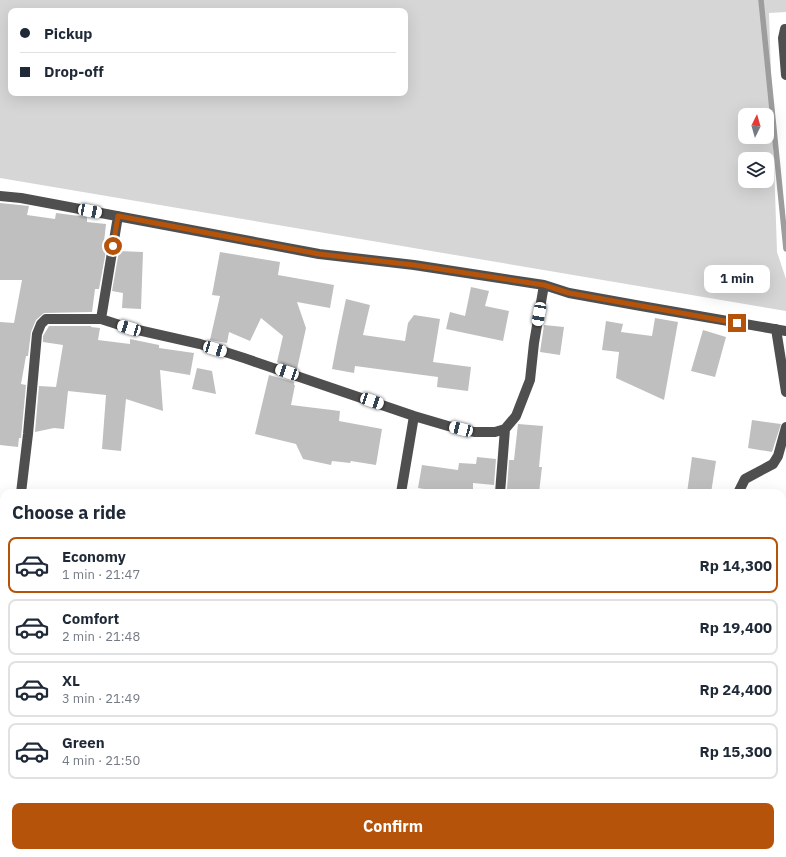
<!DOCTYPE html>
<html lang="en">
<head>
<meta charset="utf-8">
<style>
	:root { --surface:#fff; --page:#f2f2f3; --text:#1f2937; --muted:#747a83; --line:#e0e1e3; --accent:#b45309 }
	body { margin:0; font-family:"IBM Plex Sans",sans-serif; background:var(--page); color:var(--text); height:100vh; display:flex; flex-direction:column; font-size:15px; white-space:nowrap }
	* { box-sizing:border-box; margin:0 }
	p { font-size:13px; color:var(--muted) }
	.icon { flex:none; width:22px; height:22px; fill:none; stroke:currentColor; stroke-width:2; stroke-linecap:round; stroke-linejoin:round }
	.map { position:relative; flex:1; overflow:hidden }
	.drawer { position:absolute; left:0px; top:489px; width:786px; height:368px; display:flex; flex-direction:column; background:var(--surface); border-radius:12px 12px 0 0; box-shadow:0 4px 16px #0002 }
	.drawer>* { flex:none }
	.top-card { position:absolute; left:8px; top:8px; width:400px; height:88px; border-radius:8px; box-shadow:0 4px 16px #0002; display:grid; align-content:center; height:88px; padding:0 12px; background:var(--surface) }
	.needle { width:26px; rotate:5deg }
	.fabs { position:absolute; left:738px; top:108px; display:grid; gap:8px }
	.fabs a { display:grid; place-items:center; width:36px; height:36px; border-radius:8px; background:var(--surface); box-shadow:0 4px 16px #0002; font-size:20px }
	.end { position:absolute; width:18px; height:18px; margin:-9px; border:5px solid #b45309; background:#fff; box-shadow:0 0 0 2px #fff }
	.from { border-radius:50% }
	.bubble { position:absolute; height:28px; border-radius:8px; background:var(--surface); box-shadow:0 4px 16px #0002; font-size:13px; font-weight:700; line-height:28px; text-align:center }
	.car { position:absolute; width:12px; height:24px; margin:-12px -6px; border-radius:5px; box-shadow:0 0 3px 1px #0007; background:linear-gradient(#fff 24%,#345 0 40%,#fff 0 76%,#345 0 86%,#fff 0) }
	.top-card b { display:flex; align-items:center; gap:14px; height:38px; font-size:15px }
	.top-card b+b { border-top:1px solid var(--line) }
	.top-card i { width:10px; height:10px; background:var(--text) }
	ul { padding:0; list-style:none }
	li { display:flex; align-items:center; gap:12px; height:56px; margin:0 8px 6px; padding:0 4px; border:2px solid var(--line); border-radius:8px }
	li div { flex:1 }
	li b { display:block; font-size:15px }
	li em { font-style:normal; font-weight:700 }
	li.on { border-color:var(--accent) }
	li>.icon { width:36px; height:36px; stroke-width:1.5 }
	h2 { padding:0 12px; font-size:18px; line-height:48px }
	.primary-button { display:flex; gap:8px; margin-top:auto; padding:8px 12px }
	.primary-button a { flex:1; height:46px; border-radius:8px; background:var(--accent); color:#fff; font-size:16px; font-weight:700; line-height:46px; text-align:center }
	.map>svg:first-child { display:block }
</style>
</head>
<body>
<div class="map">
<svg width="786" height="857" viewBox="0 0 786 857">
	<rect width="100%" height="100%" fill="#fff"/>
	<!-- green -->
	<path fill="#d6d6d6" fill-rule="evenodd" d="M 0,0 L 786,0 L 786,12 L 769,13 L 777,252 L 786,279 L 786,311 L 0,178 ZM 11,11 L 405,11 L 405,93 L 11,93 ZM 745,115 L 767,115 L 767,137 L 745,137 ZM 745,159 L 767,159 L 767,181 L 745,181 Z"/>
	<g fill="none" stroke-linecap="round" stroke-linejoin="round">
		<!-- stream -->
		<path stroke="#9d9d9d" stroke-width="5.5" d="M 761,0 L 786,249"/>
	</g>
	<!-- building -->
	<path fill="#bfbfbf" d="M 0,203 L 29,206 L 27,215 L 55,219 L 56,213 L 87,217 L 87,222 L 106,224 L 103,251 L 106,251 L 99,289 L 95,289 L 92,312 L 44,313 L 36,320 L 31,332 L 28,356 L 26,356 L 21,384 L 26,385 L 21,438 L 19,438 L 18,447 L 0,445 L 0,322 L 14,323 L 22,280 L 0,280 Z
		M 119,251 L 143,252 L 141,309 L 122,308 L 123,293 L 112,291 Z
		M 220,252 L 280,262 L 278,275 L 334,285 L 330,308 L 297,302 L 306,328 L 297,369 L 277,362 L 283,336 L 261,318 L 250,341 L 229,332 L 227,343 L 210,340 L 220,296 L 212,295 Z
		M 471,287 L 489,291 L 485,306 L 509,311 L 503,341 L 446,329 L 450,312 L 465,316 Z
		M 346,299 L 370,305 L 363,335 L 405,341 L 408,323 L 414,315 L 440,319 L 433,362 L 471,367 L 468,391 L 437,387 L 438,377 L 355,366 L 354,373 L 332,369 L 338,337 Z
		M 655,318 L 678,322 L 664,400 L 616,378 L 619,352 L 602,350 L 606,321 L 623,324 L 621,332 L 652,336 Z
		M 544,325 L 564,327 L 560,355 L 540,352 Z
		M 49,326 L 91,326 L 91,327 L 100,328 L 98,340 L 130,344 L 130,339 L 159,345 L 159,348 L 194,353 L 190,375 L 160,370 L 163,411 L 126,399 L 121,451 L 102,449 L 106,395 L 68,391 L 64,429 L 54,428 L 35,432 L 39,386 L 56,387 L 63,345 L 43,342 L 43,336 Z
		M 703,330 L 726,337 L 715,377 L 691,371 Z
		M 197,368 L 212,371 L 216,394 L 192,389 Z
		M 269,375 L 294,382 L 294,385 L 295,385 L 291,405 L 340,411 L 339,421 L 382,429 L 376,465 L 351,461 L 350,463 L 332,461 L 331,465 L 303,459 L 296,444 L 255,434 Z
		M 752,420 L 781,424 L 772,452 L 748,448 Z
		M 518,424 L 543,426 L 539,467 L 542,467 L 539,493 L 507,489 L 509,460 L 514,460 Z
		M 477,457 L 496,459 L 494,485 L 473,483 L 473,493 L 447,493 L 418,488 L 422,465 L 458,470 L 459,463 L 476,464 Z
		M 692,457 L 716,461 L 711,493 L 687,493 Z"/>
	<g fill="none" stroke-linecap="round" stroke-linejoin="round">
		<!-- minor -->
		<path stroke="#4f4f4f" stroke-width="10" d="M 786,29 L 785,29 L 783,38 L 786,75
			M 0,196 L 21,198 L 319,254 L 414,265 L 544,285 L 569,293 L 641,306 L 786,331
			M 118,216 L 101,319 L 129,328 L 200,344 L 244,358 L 414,416 L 448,426 L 474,432 L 495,432 L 505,429 L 516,416 L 530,380 L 534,343 L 544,285
			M 776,329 L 786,392
			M 21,493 L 28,434 L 37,334 L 41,324 L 46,319 L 101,319
			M 401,493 L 414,416
			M 500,493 L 505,429
			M 738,493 L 745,479 L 773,464 L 778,456 L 786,427
			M 0,581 L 4,565
			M 0,770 L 4,770
			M 22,857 L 23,853
			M 152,857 L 153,853
			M 234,857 L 234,853"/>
	</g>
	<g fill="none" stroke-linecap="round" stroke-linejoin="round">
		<!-- route -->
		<path stroke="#b45309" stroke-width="5" d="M 113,246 L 118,216 L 319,254 L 414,265 L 544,285 L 569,293 L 737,323"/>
	</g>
</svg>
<div class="fabs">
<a><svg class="needle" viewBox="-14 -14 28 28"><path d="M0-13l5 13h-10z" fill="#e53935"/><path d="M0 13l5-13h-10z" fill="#747a83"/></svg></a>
<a><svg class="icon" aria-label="layers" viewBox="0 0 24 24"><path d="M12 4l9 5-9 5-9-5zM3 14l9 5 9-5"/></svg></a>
</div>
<i class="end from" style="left:113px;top:246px"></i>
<i class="end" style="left:737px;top:323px"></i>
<div class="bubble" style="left:704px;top:265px;width:66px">1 min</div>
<i class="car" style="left:90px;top:211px;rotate:101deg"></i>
<i class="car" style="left:539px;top:314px;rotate:190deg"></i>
<i class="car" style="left:129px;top:328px;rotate:287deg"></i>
<i class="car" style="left:215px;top:349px;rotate:107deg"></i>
<i class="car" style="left:287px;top:372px;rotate:289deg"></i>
<i class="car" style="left:372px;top:401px;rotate:109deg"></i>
<i class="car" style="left:461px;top:429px;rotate:285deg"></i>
<div class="top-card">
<b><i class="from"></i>Pickup</b>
<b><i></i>Drop-off</b>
</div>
<section class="drawer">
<h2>Choose a ride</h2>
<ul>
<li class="on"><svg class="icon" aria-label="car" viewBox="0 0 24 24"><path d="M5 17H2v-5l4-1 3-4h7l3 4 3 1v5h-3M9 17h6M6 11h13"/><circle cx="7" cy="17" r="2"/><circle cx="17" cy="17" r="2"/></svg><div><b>Economy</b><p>1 min · 21:47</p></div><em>Rp 14,300</em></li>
<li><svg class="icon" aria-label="car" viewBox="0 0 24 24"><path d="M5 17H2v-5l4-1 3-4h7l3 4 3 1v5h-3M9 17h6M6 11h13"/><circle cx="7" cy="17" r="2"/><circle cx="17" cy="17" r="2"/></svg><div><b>Comfort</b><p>2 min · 21:48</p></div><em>Rp 19,400</em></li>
<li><svg class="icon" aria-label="car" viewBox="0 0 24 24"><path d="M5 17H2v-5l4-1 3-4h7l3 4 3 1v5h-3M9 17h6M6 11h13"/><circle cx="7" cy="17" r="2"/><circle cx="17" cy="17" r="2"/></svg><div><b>XL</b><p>3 min · 21:49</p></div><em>Rp 24,400</em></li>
<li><svg class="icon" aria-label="car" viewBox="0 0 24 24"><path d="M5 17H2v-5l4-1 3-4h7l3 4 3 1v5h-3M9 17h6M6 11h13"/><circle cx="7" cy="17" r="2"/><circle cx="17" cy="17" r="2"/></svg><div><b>Green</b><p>4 min · 21:50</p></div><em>Rp 15,300</em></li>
</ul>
<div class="primary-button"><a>Confirm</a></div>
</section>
</div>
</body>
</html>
